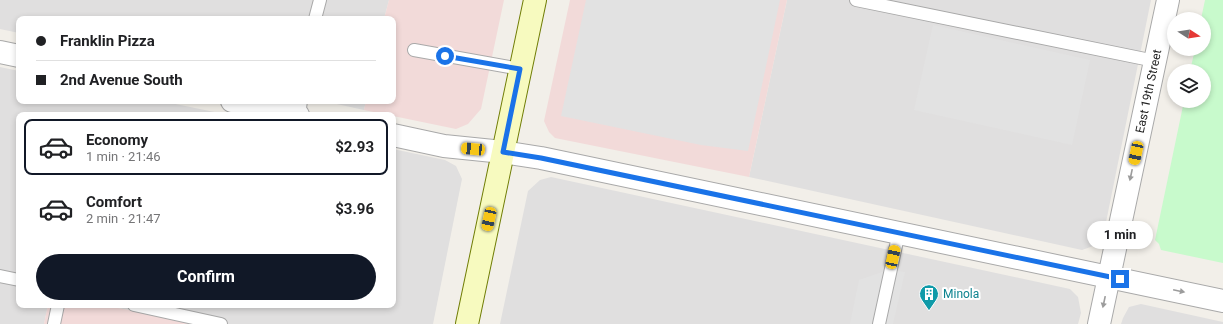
<!DOCTYPE html>
<html lang="en">
<head>
<meta charset="utf-8">
<style>
	:root { --surface:#fff; --page:#f2f2f2; --text:#202124; --muted:#757577; --line:#e0e0e0; --accent:#111827 }
	body { margin:0; font-family:Roboto,sans-serif; background:var(--page); color:var(--text); height:100vh; display:flex; flex-direction:column; font-size:15px; white-space:nowrap }
	* { box-sizing:border-box; margin:0 }
	p { font-size:13px; color:var(--muted) }
	.icon { flex:none; width:22px; height:22px; fill:none; stroke:currentColor; stroke-width:2; stroke-linecap:round; stroke-linejoin:round }
	.map { position:relative; flex:1; overflow:hidden }
	.sheet { position:absolute; left:16px; top:112px; width:380px; height:196px; display:flex; flex-direction:column; background:var(--surface); border-radius:8px; box-shadow:0 2px 6px #0003 }
	.sheet>* { flex:none }
	.hud { position:absolute; left:16px; top:16px; width:380px; height:88px; border-radius:8px; box-shadow:0 2px 6px #0003; display:grid; align-content:center; height:88px; padding:0 20px; background:var(--surface) }
	.needle { width:26px; rotate:102deg }
	.fabs { position:absolute; left:1167px; top:12px; display:grid; gap:8px }
	.fabs a { display:grid; place-items:center; width:44px; height:44px; border-radius:50%; background:var(--surface); box-shadow:0 2px 6px #0003; font-size:20px }
	.end { position:absolute; width:18px; height:18px; margin:-9px; border:5px solid #1a73e8; background:#fff; box-shadow:0 0 0 2px #fff }
	.from { border-radius:50% }
	.bubble { position:absolute; height:28px; border-radius:14px; background:var(--surface); box-shadow:0 2px 6px #0003; font-size:13px; font-weight:700; line-height:28px; text-align:center }
	.car { position:absolute; width:12px; height:24px; margin:-12px -6px; border-radius:5px; box-shadow:0 0 3px 1px #0007; background:linear-gradient(#f5c518 24%,#345 0 40%,#f5c518 0 76%,#345 0 86%,#f5c518 0) }
	.hud b { display:flex; align-items:center; gap:14px; height:38px; font-size:15px }
	.hud b+b { border-top:1px solid var(--line) }
	.hud i { width:10px; height:10px; background:var(--text) }
	ul { padding:7px 0 0; list-style:none }
	li { display:flex; align-items:center; gap:12px; height:56px; margin:0 8px 6px; padding:0 12px; border:2px solid transparent; border-radius:8px }
	li div { flex:1 }
	li b { display:block; font-size:15px }
	li em { font-style:normal; font-weight:700 }
	li.selected { border-color:var(--accent) }
	li>.icon { width:36px; height:36px; stroke-width:1.5 }
	.cta { display:flex; gap:8px; margin-top:auto; padding:8px 20px }
	.cta a { flex:1; height:46px; border-radius:24px; background:var(--accent); color:#fff; font-size:16px; font-weight:700; line-height:46px; text-align:center }
	.map>svg:first-child { display:block }
</style>
</head>
<body>
<div class="map">
<svg width="1223" height="324" viewBox="0 0 1223 324">
	<rect width="100%" height="100%" fill="#f2efe9"/>
	<!-- residential -->
	<path fill="#e0dfdf" d="M 0,0 L 389,0 L 384,19 L 19,19 L 19,33 L 0,29 Z
		M 787,0 L 1151,0 L 1103,237 L 1096,245 L 1082,250 L 749,177 Z
		M 0,67 L 19,71 L 19,101 L 161,101 L 229,115 L 19,115 L 19,305 L 48,305 L 44,324 L 0,324 Z
		M 323,101 L 366,101 L 364,110 Z
		M 393,149 L 445,160 L 456,166 L 462,179 L 433,324 L 207,324 L 101,305 L 393,305 Z
		M 551,177 L 1070,289 L 1078,297 L 1081,313 L 1078,324 L 500,324 L 528,191 L 540,180 Z
		M 1141,304 L 1223,322 L 1223,324 L 1121,324 L 1123,318 L 1129,307 Z"/>
	<!-- commercial -->
	<path fill="#f2dad9" d="M 389,0 L 504,0 L 481,109 L 468,124 L 456,129 L 364,110 L 366,101 L 393,101 L 393,19 L 384,19 Z
		M 570,0 L 787,0 L 749,177 L 555,138 L 549,132 L 544,121 Z
		M 48,305 L 101,305 L 207,324 L 44,324 Z"/>
	<!-- park -->
	<path fill="#c8facc" d="M 1205,0 L 1223,0 L 1223,263 L 1161,250 L 1159,244 L 1155,240 L 1184,101 L 1204,101 L 1204,71 L 1190,71 L 1195,49 L 1204,49 L 1204,19 L 1201,19 Z"/>
	<!-- parking -->
	<path fill="#e2e2e2" d="M 586,0 L 780,0 L 748,151 L 701,145 L 561,116 Z
		M 933,25 L 1090,60 L 1072,145 L 914,110 Z
		M 888,270 L 905,272 L 893,324 L 850,324 L 859,280 Z"/>
	<g fill="none" stroke-linecap="round" stroke-linejoin="round">
		<defs>
			<path id="service" d="M 856,0 L 1155,61
				M 315,19 L 320,0
				M 414,50 L 520,69
				M 299,115 L 301,101
				M 0,276 L 19,280
				M 134,305 L 221,324
				M 54,324 L 58,305
				M 879,324 L 899,232"/>
			<g id="minor">
				<path d="M 0,52 L 19,56"/>
				<path d="M 232,101 L 298,115"/>
				<path d="M 393,135 L 444,146 L 503,152 L 541,158 L 1223,301"/>
				<path id="s1" d="M 1099,324 L 1168,0"/>
			</g>
			<path id="secondary" d="M 467,324 L 535,0"/>
		</defs>
		<!-- service casing -->
		<use href="#service" stroke="#a9a9a9" stroke-width="14"/>
		<!-- minor casing -->
		<use href="#minor" stroke="#a9a9a9" stroke-width="24"/>
		<!-- secondary casing -->
		<use href="#secondary" stroke="#707d05" stroke-width="24"/>
		<!-- service -->
		<use href="#service" stroke="#fff" stroke-width="12"/>
		<!-- minor -->
		<use href="#minor" stroke="#fff" stroke-width="22"/>
		<!-- secondary -->
		<use href="#secondary" stroke="#f7fabf" stroke-width="22"/>
	</g>
	<!-- one-way arrows -->
	<defs><path id="oneway-solid" d="M-6-.8H1V-3.2L6.5 0L1 3.2V.8H-6Z"/></defs>
	<g fill="#9c9c9c">
		<use href="#oneway-solid" transform="translate(1131 175) rotate(102)"/>
		<use href="#oneway-solid" transform="translate(1179 291) rotate(12)"/>
		<use href="#oneway-solid" transform="translate(1104 302) rotate(102)"/>
	</g>
	<g fill="none" stroke-linecap="round" stroke-linejoin="round">
		<!-- route -->
		<path stroke="#1a73e8" stroke-width="5" d="M 445,56 L 520,69 L 503,152 L 541,158 L 1120,279"/>
	</g>
	<!-- icons -->
	<defs>
		<symbol id="building-pin" viewBox="-11 -11 22 30"><path d="M0 17L-7.5 6A9.5 9.5 0 1 1 7.5 6Z" fill="#0f9aa8" stroke="#fff"/><path d="M-4-6H4V6H1V3H-1V6H-4ZM-2.5-4.3h1.7v1.8h-1.7ZM.8-4.3h1.7v1.8H.8ZM-2.5-1h1.7V.8h-1.7ZM.8-1h1.7V.8H.8Z" fill="#fff"/></symbol>
	</defs>
	<g fill-rule="evenodd">
		<use href="#building-pin" x="918" y="283" width="22" height="30"/>
	</g>
	<g text-anchor="middle" dominant-baseline="central" stroke-width="4" stroke-linejoin="round" paint-order="stroke">
		<!-- street labels -->
		<g font-size="12" fill="#222" stroke="#fff">
			<text stroke="none"><textPath href="#s1" startOffset="238">East 19th Street</textPath></text>
		</g>
		<!-- culture labels -->
		<g font-size="12" fill="#0d838f" stroke="#fff" text-anchor="start">
			<text x="943" y="294">Minola</text>
		</g>
	</g>
</svg>
<div class="fabs">
<a><svg class="needle" viewBox="-14 -14 28 28"><path d="M0-13l5 13h-10z" fill="#e53935"/><path d="M0 13l5-13h-10z" fill="#757577"/></svg></a>
<a><svg class="icon" aria-label="layers" viewBox="0 0 24 24"><path d="M12 4l9 5-9 5-9-5zM3 14l9 5 9-5"/></svg></a>
</div>
<i class="end from" style="left:445px;top:56px"></i>
<i class="end" style="left:1120px;top:279px"></i>
<div class="bubble" style="left:1087px;top:221px;width:66px">1 min</div>
<i class="car" style="left:473px;top:149px;rotate:275deg"></i>
<i class="car" style="left:1136px;top:153px;rotate:192deg"></i>
<i class="car" style="left:489px;top:219px;rotate:192deg"></i>
<i class="car" style="left:893px;top:257px;rotate:12deg"></i>
<div class="hud">
<b><i class="from"></i>Franklin Pizza</b>
<b><i></i>2nd Avenue South</b>
</div>
<section class="sheet">
<ul>
<li class="selected"><svg class="icon" aria-label="car" viewBox="0 0 24 24"><path d="M5 17H2v-5l4-1 3-4h7l3 4 3 1v5h-3M9 17h6M6 11h13"/><circle cx="7" cy="17" r="2"/><circle cx="17" cy="17" r="2"/></svg><div><b>Economy</b><p>1 min · 21:46</p></div><em>$2.93</em></li>
<li><svg class="icon" aria-label="car" viewBox="0 0 24 24"><path d="M5 17H2v-5l4-1 3-4h7l3 4 3 1v5h-3M9 17h6M6 11h13"/><circle cx="7" cy="17" r="2"/><circle cx="17" cy="17" r="2"/></svg><div><b>Comfort</b><p>2 min · 21:47</p></div><em>$3.96</em></li>
</ul>
<div class="cta"><a>Confirm</a></div>
</section>
</div>
</body>
</html>
